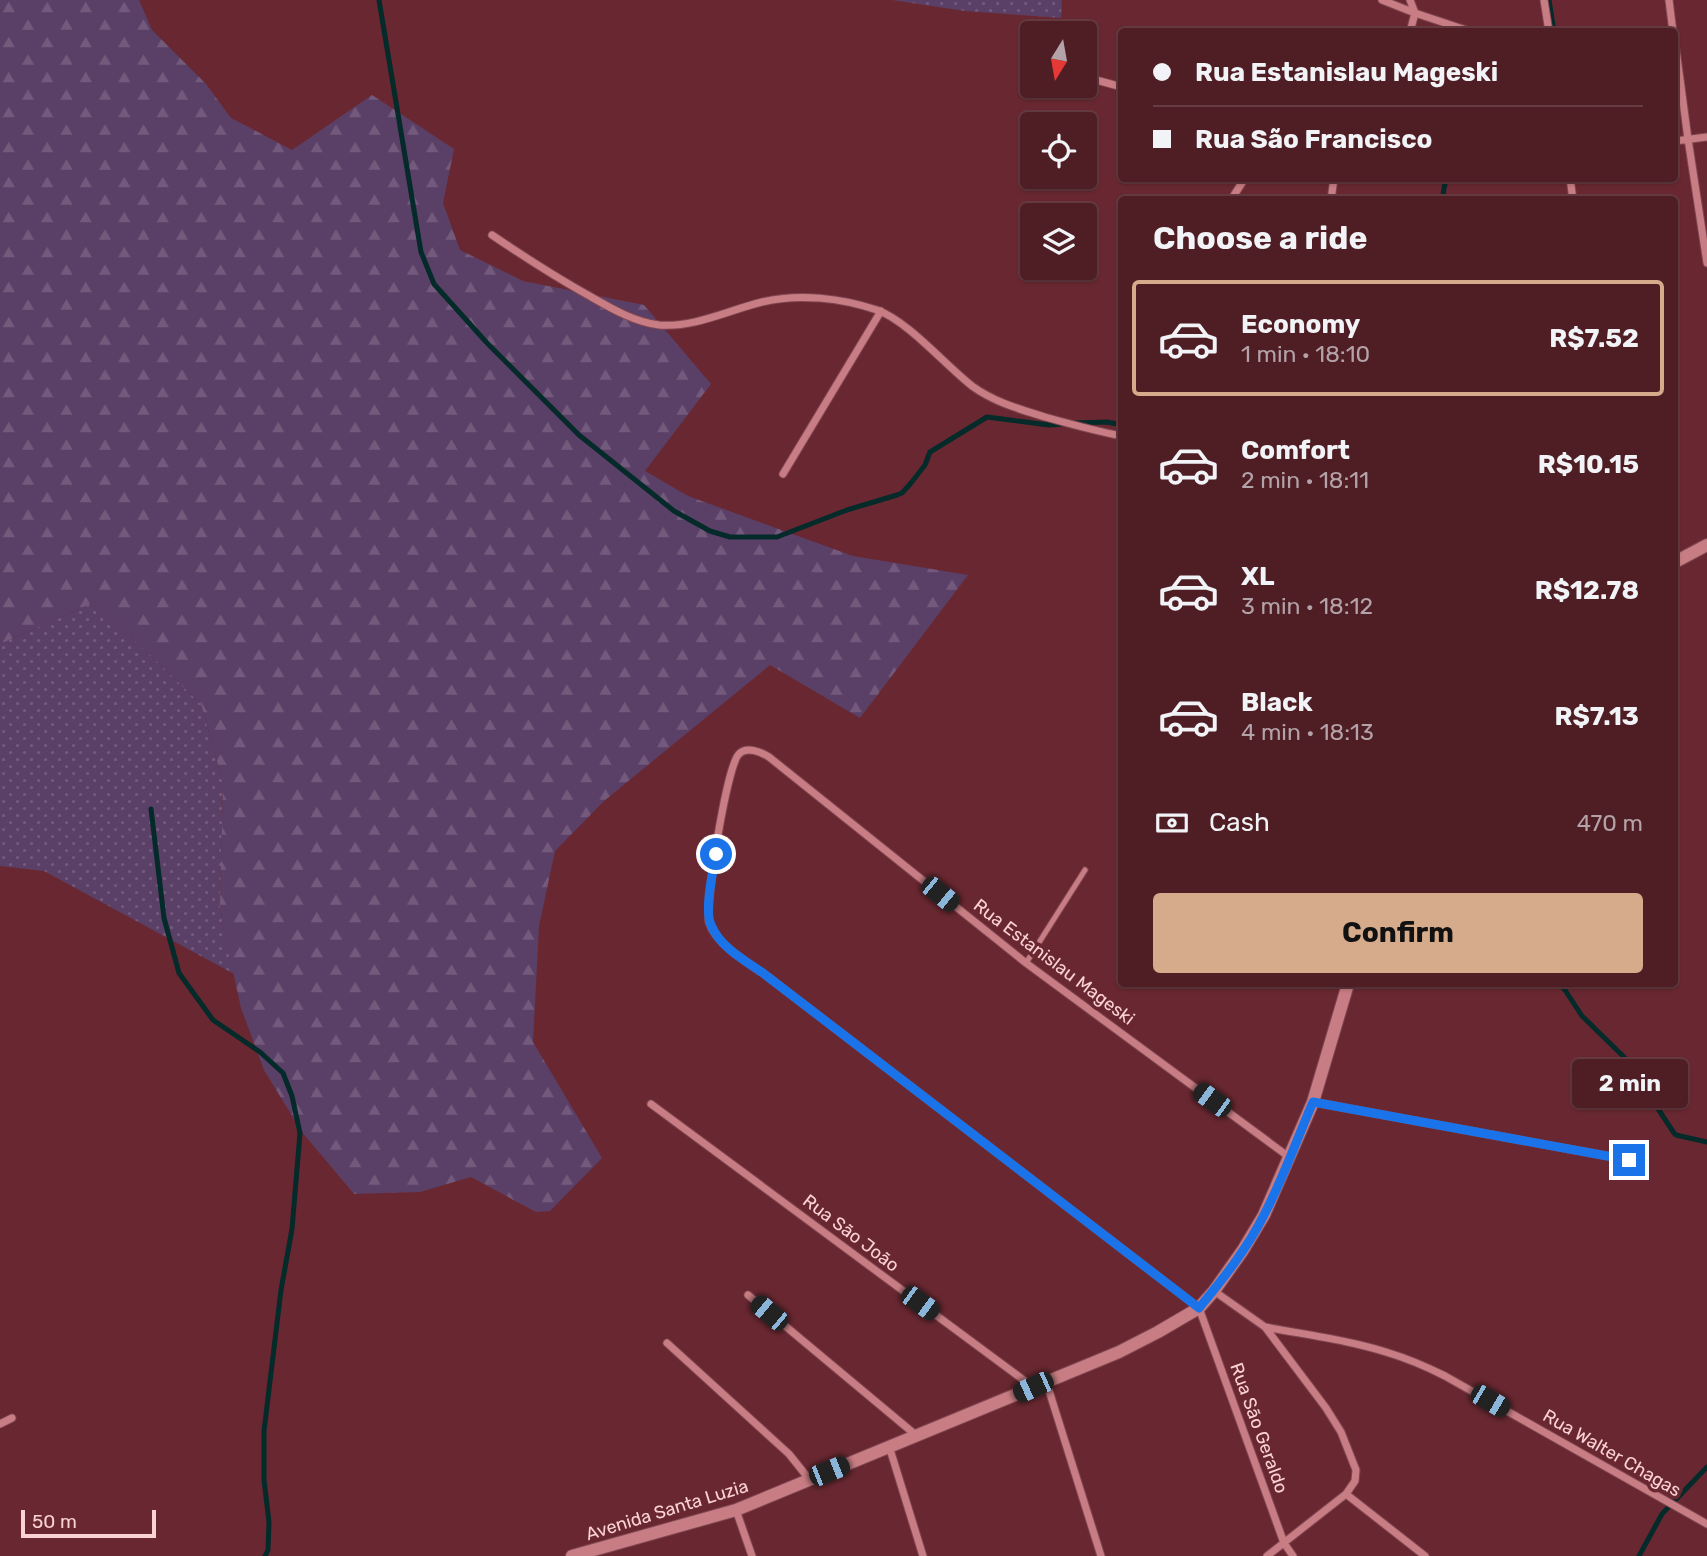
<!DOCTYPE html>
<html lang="en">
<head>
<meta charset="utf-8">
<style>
	:root { --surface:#4f1e25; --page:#592b32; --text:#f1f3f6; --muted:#b3a2a7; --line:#663c42; --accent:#d6ab8b }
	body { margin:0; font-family:Rubik,sans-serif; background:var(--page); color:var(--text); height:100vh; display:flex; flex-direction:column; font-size:26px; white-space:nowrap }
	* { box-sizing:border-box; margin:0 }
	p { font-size:23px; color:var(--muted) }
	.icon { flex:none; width:38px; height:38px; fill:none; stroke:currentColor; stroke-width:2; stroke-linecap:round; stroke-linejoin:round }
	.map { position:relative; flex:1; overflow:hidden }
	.side { position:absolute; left:1118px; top:196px; width:560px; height:791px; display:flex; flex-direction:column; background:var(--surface); border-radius:7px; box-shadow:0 2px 5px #0004,0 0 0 2px var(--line) }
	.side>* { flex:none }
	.banner { position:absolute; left:1118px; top:28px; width:560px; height:154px; border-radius:7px; box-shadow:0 2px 5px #0004,0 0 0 2px var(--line); display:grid; align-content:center; height:154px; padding:0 35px; background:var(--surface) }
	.needle { width:46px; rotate:191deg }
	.buttons { position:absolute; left:1020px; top:21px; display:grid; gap:14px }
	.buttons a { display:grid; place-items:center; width:77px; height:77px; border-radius:7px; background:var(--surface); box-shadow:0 2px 5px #0004,0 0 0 2px var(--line); font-size:35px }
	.scale { position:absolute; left:21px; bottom:18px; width:135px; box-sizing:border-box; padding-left:7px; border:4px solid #fcd3d5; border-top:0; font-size:19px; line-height:24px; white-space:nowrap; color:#fcd3d5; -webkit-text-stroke:5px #692831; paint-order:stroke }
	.end { position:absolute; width:32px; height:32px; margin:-16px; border:9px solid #1a73e8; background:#fff; box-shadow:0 0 0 4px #fff }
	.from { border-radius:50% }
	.bubble { position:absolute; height:49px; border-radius:7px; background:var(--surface); box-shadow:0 2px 5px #0004,0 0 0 2px var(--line); font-size:23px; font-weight:700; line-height:49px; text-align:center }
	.car { position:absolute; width:21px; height:42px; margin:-21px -10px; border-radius:9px; box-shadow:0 0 5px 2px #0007; background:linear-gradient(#222 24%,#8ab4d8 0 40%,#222 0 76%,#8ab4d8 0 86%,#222 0) }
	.banner b { display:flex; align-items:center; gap:24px; height:66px; font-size:26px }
	.banner b+b { border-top:2px solid var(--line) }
	.banner i { width:18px; height:18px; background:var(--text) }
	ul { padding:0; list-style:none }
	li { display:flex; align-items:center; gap:21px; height:116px; margin:0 14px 10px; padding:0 21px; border:4px solid transparent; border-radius:7px }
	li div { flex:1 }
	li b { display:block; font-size:26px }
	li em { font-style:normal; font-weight:700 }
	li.active { border-color:var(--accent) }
	li>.icon { width:63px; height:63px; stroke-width:1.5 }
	h2 { padding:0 35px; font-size:32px; line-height:84px }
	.pay { display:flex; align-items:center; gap:18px; height:77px; padding:0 35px; font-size:26px }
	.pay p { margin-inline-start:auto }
	.cta { display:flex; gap:14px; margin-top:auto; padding:14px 35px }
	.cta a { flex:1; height:80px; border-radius:7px; background:var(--accent); color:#111; font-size:28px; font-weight:700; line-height:80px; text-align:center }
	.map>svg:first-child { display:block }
</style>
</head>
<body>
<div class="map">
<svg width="1707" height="1556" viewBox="0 0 1707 1556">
	<defs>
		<pattern id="grass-dots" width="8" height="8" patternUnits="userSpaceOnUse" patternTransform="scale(1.75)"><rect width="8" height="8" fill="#5a3f67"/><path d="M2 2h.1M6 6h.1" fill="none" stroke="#735a7c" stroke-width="1.8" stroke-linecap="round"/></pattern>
		<pattern id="forest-firs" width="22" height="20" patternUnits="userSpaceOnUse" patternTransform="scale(1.75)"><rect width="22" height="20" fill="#5a3f67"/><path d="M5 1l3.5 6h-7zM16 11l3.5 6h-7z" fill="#735a7c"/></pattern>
	</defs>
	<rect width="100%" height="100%" fill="#692831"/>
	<!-- grass -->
	<path fill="url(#grass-dots)" d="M 892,0 L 1062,0 L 1061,18 L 965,11 Z
		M 95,602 L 201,704 L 223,783 L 220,905 L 223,926 L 234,974 L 44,871 L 0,866 L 0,644 Z"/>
	<!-- forest -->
	<path fill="url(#forest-firs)" d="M 0,0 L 139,0 L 152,30 L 206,84 L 231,118 L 292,150 L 372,95 L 454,149 L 443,203 L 460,250 L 523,281 L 644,305 L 711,384 L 645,471 L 688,496 L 853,556 L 968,575 L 860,718 L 770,665 L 604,801 L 555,851 L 539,926 L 533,1042 L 602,1158 L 550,1211 L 536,1212 L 471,1177 L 420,1192 L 354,1194 L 302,1132 L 264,1070 L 241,1008 L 223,926 L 220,905 L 223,783 L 201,704 L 95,602 L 0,644 Z"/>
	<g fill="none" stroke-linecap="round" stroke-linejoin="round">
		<!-- stream -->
		<path stroke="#042a29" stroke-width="5" d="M 379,0 L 421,252 L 434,284 L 487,343 L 579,435 L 674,511 L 710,531 L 730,537 L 777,537 L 847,510 L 897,495 L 902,493 L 911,483 L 925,465 L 930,452 L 987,417 L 1049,425 L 1064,424
			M 1549,0 L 1554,32
			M 1442,200 L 1446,178
			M 1074,423 L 1107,422 L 1122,425
			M 151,809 L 164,918 L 179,973 L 213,1020 L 260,1052 L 283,1073 L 292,1096 L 300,1133 L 292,1229 L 281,1290 L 264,1431 L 264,1480 L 269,1522 L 268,1550 L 265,1556
			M 1559,984 L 1565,990 L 1582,1016 L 1623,1056 L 1674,1133 L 1676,1135 L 1707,1142
			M 1639,1556 L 1662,1514 L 1707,1467"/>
		<defs>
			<path id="service" d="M 1026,963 L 1085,870"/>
			<path id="minor" d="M 1382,0 L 1415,13 L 1472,32
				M 1544,0 L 1549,32
				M 1669,0 L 1673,32
				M 1410,32 L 1415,13 L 1410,0
				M 1675,42 L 1688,139 L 1707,263
				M 1085,77 L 1122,87
				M 1675,141 L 1707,137
				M 1570,178 L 1573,200
				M 1231,200 L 1245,178
				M 1331,200 L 1334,178
				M 492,235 C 523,256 554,276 586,294 C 609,307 633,322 659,325 C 694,328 729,310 762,302 C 799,293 841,298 877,310 C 908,321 945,365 972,386 C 994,402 1019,409 1045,417 C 1070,424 1095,431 1122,436
				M 783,474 L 881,311
				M 1313,1102 L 1629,1160
				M 651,1104 L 1033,1387
				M 1289,1157 L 1026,963 L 769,757 C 761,752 747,746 739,754 C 727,765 705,903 709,922 C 715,943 746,962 763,973 L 1199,1308 L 1284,1543 L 1293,1556
				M 1214,1291 L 1265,1327 L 1326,1408 L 1341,1432 L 1356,1470 L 1355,1481 L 1346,1494 L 1267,1556
				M 748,1295 L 917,1436
				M 1265,1327 C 1307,1335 1349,1340 1389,1353 C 1409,1359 1427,1367 1445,1376 L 1707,1524
				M 667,1343 L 789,1454 L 809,1479
				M 1046,1381 L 1101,1556
				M 0,1424 L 12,1418
				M 889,1446 L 923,1556
				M 1346,1494 L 1425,1556
				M 736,1510 L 752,1556"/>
			<path id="tertiary" d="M 1675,562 L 1707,545
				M 572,1556 L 736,1510 L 1119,1352 L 1158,1332 L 1199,1308 L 1214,1291 L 1243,1250 L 1264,1215 L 1313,1102 L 1348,984"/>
		</defs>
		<!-- service casing -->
		<use href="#service" stroke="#804751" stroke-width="7"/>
		<!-- minor casing -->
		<use href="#minor" stroke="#804751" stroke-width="9"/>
		<!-- tertiary casing -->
		<use href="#tertiary" stroke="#804751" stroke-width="14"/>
		<!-- service -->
		<use href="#service" stroke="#c77d83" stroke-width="5"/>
		<!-- minor -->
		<use href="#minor" stroke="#c77d83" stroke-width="7"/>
		<!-- tertiary -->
		<use href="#tertiary" stroke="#c77d83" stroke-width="12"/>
	</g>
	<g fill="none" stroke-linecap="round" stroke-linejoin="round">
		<!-- route -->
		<path stroke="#1a73e8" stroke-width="9" d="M 716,854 C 713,871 704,910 711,925 C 720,947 744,960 763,973 L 1199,1308 C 1223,1279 1247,1249 1264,1215 C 1283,1179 1297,1139 1313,1102 L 1629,1160"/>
	</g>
	<g text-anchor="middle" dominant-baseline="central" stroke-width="7" stroke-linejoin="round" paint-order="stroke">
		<!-- street labels -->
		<g font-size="18" fill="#fcd3d5" stroke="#692831">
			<text transform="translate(1054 962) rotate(37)">Rua Estanislau Mageski</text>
			<text transform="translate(851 1233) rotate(37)">Rua São João</text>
			<text transform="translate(1259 1428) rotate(70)">Rua São Geraldo</text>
			<text transform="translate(1612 1453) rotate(30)">Rua Walter Chagas</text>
			<text transform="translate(667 1510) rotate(-17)">Avenida Santa Luzia</text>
		</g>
	</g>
</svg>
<div class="buttons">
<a><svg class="needle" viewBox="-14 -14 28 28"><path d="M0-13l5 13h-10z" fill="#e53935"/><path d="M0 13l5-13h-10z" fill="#b3a2a7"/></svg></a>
<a><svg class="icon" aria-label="locate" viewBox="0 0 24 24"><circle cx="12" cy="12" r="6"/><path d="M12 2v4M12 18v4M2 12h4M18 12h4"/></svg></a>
<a><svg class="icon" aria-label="layers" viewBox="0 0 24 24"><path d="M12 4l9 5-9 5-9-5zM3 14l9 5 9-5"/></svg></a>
</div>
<div class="scale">50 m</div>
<i class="end from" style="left:716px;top:854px"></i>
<i class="end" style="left:1629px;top:1160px"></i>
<div class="bubble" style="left:1572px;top:1059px;width:116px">2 min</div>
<i class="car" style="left:940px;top:894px;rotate:129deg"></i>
<i class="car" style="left:1212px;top:1100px;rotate:306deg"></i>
<i class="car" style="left:920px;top:1303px;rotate:126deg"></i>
<i class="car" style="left:769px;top:1313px;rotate:310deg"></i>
<i class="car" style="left:1033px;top:1387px;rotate:246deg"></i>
<i class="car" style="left:1490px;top:1401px;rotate:120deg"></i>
<i class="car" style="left:829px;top:1471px;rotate:68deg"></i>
<div class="banner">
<b><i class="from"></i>Rua Estanislau Mageski</b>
<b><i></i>Rua São Francisco</b>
</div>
<section class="side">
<h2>Choose a ride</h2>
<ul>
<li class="active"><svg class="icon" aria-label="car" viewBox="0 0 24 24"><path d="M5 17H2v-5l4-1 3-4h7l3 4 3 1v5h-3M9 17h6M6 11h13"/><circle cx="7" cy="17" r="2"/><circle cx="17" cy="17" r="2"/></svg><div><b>Economy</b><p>1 min · 18:10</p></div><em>R$7.52</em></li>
<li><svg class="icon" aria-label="car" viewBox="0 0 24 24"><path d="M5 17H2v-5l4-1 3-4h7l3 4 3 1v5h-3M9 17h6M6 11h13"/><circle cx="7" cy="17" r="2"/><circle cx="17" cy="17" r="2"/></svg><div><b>Comfort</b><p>2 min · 18:11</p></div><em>R$10.15</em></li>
<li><svg class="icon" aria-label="car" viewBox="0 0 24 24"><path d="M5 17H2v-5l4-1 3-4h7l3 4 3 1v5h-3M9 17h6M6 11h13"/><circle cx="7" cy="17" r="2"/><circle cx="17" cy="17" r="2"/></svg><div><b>XL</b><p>3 min · 18:12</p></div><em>R$12.78</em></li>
<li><svg class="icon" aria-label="car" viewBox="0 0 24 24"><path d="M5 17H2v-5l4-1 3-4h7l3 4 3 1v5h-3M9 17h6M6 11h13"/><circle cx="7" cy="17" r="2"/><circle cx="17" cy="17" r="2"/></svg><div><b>Black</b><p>4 min · 18:13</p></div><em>R$7.13</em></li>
</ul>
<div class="pay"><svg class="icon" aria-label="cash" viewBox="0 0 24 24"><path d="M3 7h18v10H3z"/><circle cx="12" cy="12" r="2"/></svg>Cash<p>470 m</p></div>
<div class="cta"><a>Confirm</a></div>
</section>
</div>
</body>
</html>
